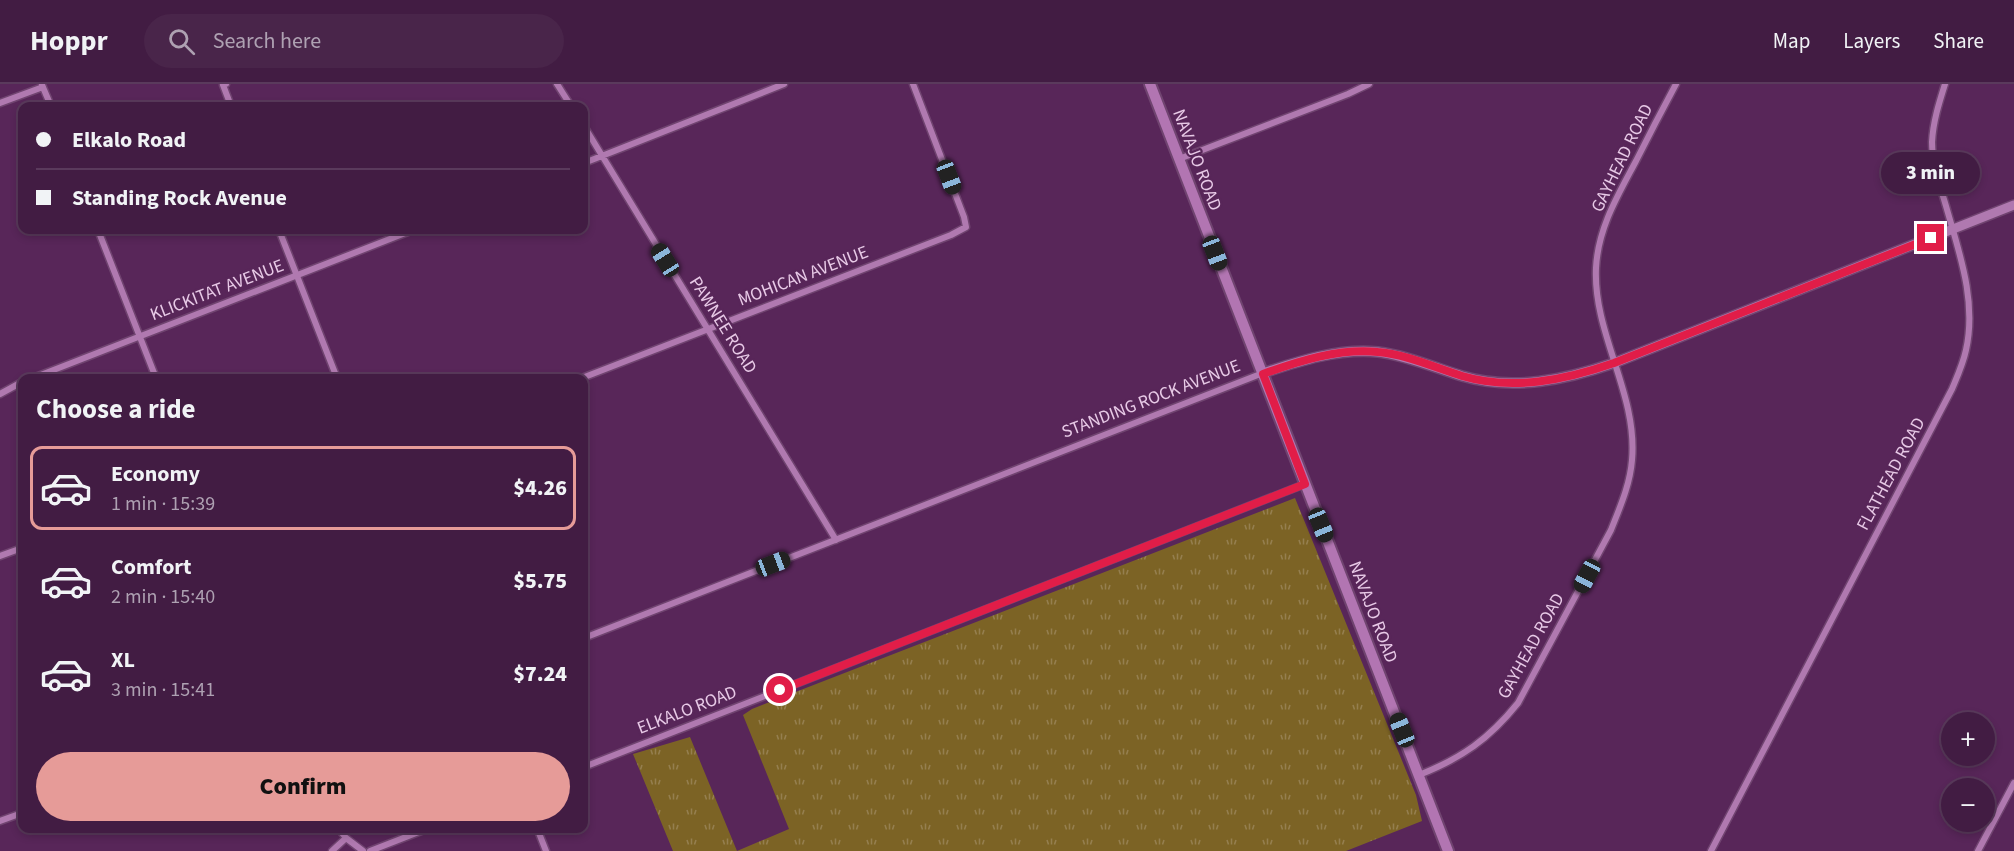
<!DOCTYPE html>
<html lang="en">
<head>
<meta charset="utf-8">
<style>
	:root { --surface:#421c43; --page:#49254a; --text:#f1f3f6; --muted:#aea1b2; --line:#5a3a5c; --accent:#e69b98 }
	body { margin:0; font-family:"Source Sans 3",sans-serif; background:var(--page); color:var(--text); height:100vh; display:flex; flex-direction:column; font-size:22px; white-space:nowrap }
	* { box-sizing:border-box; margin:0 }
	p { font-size:20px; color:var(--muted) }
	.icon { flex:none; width:33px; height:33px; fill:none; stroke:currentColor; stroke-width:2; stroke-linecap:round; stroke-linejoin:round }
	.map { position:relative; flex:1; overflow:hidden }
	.sheet { position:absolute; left:18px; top:290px; width:570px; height:459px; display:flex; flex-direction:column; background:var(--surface); border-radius:12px; box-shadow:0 3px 9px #0003,0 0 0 2px var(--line) }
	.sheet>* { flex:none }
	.hud { position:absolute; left:18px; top:18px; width:570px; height:132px; border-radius:12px; box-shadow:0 3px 9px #0003,0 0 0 2px var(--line); display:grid; align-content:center; height:132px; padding:0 18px; background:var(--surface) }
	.fabs { position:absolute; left:1941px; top:628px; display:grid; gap:12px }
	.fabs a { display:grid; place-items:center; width:54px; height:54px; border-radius:50%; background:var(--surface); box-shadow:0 3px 9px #0003,0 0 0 2px var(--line); font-size:30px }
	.end { position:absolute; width:27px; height:27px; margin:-14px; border:8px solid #e11d48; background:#fff; box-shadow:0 0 0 3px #fff }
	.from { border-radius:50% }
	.bubble { position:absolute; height:42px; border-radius:21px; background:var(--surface); box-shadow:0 3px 9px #0003,0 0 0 2px var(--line); font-size:20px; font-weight:800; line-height:42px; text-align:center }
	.car { position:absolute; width:18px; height:36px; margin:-18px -9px; border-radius:8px; box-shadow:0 0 4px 2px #0007; background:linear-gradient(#222 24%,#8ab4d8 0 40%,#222 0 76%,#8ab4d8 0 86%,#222 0) }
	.hud b { display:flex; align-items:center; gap:21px; height:57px; font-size:22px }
	.hud b+b { border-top:2px solid var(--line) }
	.hud i { width:15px; height:15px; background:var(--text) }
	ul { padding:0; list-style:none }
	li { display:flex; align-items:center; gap:18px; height:84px; margin:0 12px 9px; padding:0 6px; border:3px solid transparent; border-radius:12px }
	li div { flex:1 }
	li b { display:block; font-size:22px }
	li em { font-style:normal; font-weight:800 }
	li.on { border-color:var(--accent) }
	li>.icon { width:54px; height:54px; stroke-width:1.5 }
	h2 { padding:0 18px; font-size:27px; line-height:72px }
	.primary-button { display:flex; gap:12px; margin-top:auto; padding:12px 18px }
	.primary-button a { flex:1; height:69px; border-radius:36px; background:var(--accent); color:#111; font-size:24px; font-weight:800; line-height:69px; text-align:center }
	header { display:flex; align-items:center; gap:36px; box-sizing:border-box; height:84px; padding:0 30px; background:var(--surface); border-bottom:2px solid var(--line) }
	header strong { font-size:28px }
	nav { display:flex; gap:33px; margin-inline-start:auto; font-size:21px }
	.search { width:420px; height:54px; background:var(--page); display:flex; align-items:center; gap:15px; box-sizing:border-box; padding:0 21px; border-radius:33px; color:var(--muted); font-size:22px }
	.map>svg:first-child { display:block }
</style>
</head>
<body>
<header>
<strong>Hoppr</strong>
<div class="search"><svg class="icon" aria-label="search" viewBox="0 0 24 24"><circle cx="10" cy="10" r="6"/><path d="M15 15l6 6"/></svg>Search here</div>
<nav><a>Map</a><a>Layers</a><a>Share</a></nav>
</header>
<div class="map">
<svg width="2014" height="767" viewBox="0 0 2014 767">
	<defs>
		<pattern id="grass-tufts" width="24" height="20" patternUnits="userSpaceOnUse" patternTransform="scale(1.5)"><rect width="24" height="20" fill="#7c6325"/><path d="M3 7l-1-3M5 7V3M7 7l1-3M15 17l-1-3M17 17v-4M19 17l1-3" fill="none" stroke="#957f4f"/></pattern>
	</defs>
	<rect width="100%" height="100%" fill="#582659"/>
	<!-- grass -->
	<path fill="url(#grass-tufts)" d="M 1295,414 L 1416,711 L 1422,737 L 1346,767 L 673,767 L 633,670 L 690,653 L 737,767 L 789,745 L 743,631 L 752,625 Z"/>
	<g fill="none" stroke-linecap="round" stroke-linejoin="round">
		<defs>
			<path id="minor" d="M 226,0 L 223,1 L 231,22
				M 557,0 L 571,22
				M 42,1 L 51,22
				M 0,19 L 43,3
				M 584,42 L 836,456
				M 1179,75 L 1348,10 L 1369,0
				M 584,79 L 784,0
				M 98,146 L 156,294
				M 279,146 L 337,294
				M 33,294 L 413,146
				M 582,294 L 951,151 L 966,143 L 964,133 L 913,0
				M 0,310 L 22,298
				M 0,472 L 22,464
				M 584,554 L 1263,289
				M 584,683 L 1305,400
				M 1419,691 C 1462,674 1489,655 1518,619 L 1611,446 C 1620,423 1630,401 1632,376 C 1638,310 1593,250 1596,184 C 1598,144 1618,111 1636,77 C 1649,51 1662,26 1676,0
				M 0,737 L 22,729
				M 338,744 L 346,754 L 363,767
				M 537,744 L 546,767
				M 332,767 L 346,754
				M 370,767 L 429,744
				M 1711,767 L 1952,305 C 1957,293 1963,280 1966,266 C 1977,217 1959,168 1946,122 C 1940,102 1932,79 1932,58 C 1933,38 1939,19 1945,0
				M 1978,767 L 2014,699"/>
			<path id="tertiary" d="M 1263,289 C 1299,277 1339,264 1378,268 C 1405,271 1436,284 1462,292 C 1513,307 1565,296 1614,279 L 2014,121"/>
			<path id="secondary" d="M 1150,0 L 1448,767"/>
		</defs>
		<!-- minor casing -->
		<use href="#minor" stroke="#704470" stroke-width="9"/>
		<!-- tertiary casing -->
		<use href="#tertiary" stroke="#704470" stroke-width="12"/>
		<!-- secondary casing -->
		<use href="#secondary" stroke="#704470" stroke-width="14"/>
		<!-- minor -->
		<use href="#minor" stroke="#b079b0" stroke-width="6"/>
		<!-- tertiary -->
		<use href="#tertiary" stroke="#b079b0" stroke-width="9"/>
		<!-- secondary -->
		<use href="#secondary" stroke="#b275b2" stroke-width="10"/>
	</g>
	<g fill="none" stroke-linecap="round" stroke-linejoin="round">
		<!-- route -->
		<path stroke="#e11d48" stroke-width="8" d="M 780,606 L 1305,400 L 1263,290 C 1299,277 1339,264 1378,268 C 1405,270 1436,284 1462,292 C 1513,307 1565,296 1614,279 L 1931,154"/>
	</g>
	<g text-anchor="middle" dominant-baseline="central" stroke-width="4.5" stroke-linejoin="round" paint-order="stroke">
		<!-- street labels -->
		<g font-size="18" fill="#e8cae7" stroke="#582659">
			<text transform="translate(1622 74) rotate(-64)">GAYHEAD ROAD</text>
			<text transform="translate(1197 76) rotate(69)">NAVAJO ROAD</text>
			<text transform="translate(803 192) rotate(-21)">MOHICAN AVENUE</text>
			<text transform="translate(217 206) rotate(-21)">KLICKITAT AVENUE</text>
			<text transform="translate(723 241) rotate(58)">PAWNEE ROAD</text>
			<text transform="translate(1151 315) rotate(-21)">STANDING ROCK AVENUE</text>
			<text transform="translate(1891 390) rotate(-62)">FLATHEAD ROAD</text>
			<text transform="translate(1373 528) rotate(69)">NAVAJO ROAD</text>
			<text transform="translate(1531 562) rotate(-61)">GAYHEAD ROAD</text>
			<text transform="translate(687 626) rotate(-21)">ELKALO ROAD</text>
		</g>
	</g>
</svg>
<div class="fabs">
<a>+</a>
<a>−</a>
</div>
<i class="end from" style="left:780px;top:606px"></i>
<i class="end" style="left:1931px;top:154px"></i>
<div class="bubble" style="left:1881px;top:68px;width:99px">3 min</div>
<i class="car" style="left:949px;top:93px;rotate:159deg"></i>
<i class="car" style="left:1215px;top:169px;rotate:159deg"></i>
<i class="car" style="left:665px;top:176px;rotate:328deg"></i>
<i class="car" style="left:1321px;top:441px;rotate:158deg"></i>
<i class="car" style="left:773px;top:480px;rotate:69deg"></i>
<i class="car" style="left:1587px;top:492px;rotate:208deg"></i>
<i class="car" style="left:1402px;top:646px;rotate:338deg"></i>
<div class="hud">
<b><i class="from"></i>Elkalo Road</b>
<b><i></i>Standing Rock Avenue</b>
</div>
<section class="sheet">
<h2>Choose a ride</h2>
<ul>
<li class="on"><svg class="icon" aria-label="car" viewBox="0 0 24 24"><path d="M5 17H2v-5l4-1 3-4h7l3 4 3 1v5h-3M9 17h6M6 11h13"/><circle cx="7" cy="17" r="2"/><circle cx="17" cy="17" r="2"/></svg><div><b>Economy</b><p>1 min · 15:39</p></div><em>$4.26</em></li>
<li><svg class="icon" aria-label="car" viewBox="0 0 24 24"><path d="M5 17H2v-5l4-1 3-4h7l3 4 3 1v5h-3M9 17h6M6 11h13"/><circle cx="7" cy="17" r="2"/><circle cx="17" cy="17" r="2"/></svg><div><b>Comfort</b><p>2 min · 15:40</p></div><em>$5.75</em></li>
<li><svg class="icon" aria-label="car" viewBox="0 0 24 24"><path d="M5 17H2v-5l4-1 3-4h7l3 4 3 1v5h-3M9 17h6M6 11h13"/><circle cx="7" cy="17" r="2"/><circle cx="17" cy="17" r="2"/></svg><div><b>XL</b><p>3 min · 15:41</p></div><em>$7.24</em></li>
</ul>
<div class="primary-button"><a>Confirm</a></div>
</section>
</div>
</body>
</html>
